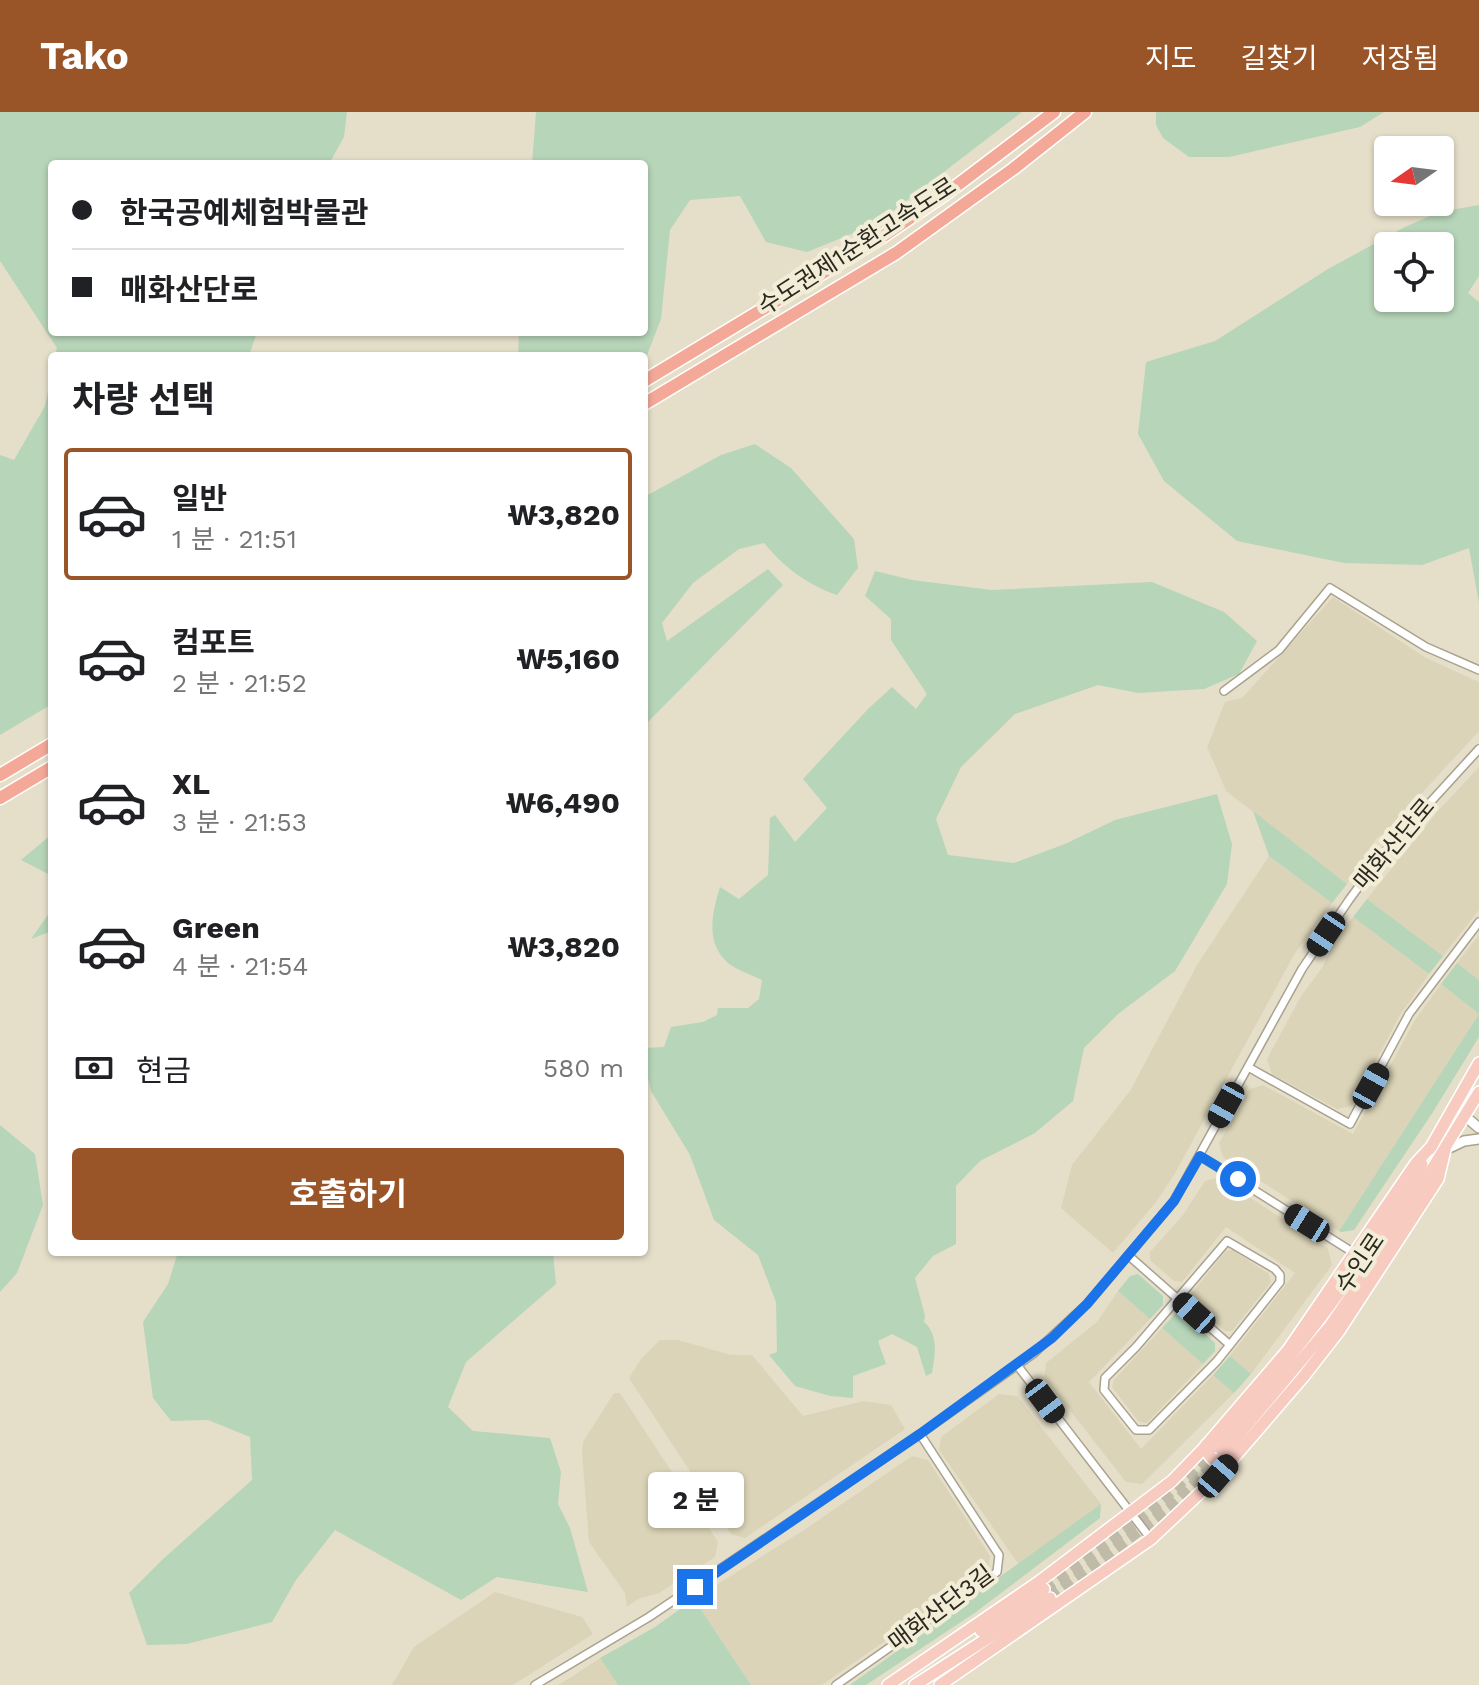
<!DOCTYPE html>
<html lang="ko">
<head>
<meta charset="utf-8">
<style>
	:root { --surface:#fff; --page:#f2f2f2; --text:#202124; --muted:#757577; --line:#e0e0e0; --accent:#995428 }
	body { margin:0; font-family:"Work Sans","Noto Sans KR",sans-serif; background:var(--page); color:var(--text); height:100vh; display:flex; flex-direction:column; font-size:30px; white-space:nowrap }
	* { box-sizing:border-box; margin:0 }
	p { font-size:26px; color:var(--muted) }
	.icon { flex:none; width:44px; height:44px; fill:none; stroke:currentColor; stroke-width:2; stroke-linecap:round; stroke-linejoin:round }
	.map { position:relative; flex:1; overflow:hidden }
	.side { position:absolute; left:48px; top:240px; width:600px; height:904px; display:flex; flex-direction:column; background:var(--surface); border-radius:8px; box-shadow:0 2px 6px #0004 }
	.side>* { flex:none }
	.hud { position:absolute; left:48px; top:48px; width:600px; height:176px; border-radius:8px; box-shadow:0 2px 6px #0004; display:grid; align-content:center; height:176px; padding:0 24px; background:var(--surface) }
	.needle { width:52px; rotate:256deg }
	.tools { position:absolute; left:1374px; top:24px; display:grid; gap:16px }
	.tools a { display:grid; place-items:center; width:80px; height:80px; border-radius:8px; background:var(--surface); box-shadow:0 2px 6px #0004; font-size:40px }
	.end { position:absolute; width:36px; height:36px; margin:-18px; border:10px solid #1a73e8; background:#fff; box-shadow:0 0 0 4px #fff }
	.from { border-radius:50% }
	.bubble { position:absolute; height:56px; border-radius:8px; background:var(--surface); box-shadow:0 2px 6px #0004; font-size:26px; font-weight:700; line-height:56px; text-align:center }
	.car { position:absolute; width:24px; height:48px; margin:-24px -12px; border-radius:10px; box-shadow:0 0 6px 2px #0007; background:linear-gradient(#222 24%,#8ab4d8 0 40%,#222 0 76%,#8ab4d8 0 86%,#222 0) }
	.hud b { display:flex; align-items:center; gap:28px; height:76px; font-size:30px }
	.hud b+b { border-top:2px solid var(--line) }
	.hud i { width:20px; height:20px; background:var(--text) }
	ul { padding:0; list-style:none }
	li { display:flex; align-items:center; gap:24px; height:132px; margin:0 16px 12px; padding:0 8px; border:4px solid transparent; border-radius:8px }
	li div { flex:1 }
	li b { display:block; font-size:30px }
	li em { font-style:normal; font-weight:700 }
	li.active { border-color:var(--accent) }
	li>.icon { width:72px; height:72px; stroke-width:1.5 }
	h2 { padding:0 24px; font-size:36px; line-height:96px }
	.pay { display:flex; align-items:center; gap:20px; height:88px; padding:0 24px; font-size:30px }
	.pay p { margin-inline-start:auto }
	.action { display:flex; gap:16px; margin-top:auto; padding:16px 24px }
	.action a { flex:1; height:92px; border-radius:8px; background:var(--accent); color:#fff; font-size:32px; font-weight:700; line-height:92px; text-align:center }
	header { display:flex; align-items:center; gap:48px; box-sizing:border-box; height:112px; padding:0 40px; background:var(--accent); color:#fff }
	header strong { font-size:38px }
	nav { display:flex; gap:44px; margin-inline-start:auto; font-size:28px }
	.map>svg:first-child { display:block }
</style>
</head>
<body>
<header>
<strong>Tako</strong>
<nav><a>지도</a><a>길찾기</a><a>저장됨</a></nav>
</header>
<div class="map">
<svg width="1479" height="1573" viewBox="0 0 1479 1573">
	<rect width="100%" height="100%" fill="#e5dfca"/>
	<!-- built -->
	<path fill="#dbd4b8" d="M 1333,485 L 1426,546 L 1479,570 L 1479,619 L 1388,718 L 1375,728 L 1347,772 L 1226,679 L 1207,635 L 1225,590 L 1242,586 Z
		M 1479,655 L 1479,798 L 1443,844 L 1367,787 L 1438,699 Z
		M 1269,744 L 1332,791 L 1295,841 L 1174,1063 L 1156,1090 L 1113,1141 L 1061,1096 L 1072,1053 L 1130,979 L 1197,853 Z
		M 1353,805 L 1429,862 L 1400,903 L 1352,994 L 1337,997 L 1272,962 L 1267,947 L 1301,884 L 1322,856 L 1336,826 Z
		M 1479,823 L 1479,868 L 1457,851 Z
		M 1441,872 L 1479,902 L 1339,1119 L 1223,1045 L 1219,1031 L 1250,977 L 1263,973 L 1353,1022 L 1415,908 Z
		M 1219,1065 L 1328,1137 L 1332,1153 L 1251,1262 L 1230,1244 L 1295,1161 L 1226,1115 L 1182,1170 L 1174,1169 L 1150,1148 L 1150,1140 L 1183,1103 L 1205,1069 Z
		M 1233,1138 L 1269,1162 L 1271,1170 L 1232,1219 L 1225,1219 L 1192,1190 L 1191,1182 L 1226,1139 Z
		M 1118,1179 L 1150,1207 L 1089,1270 L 1141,1337 L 1213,1263 L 1234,1281 L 1142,1372 L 1126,1370 L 1044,1265 L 1046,1251 L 1097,1210 Z
		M 1162,1216 L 1203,1252 L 1147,1311 L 1139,1310 L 1112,1275 L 1114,1268 Z
		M 660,1228 L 678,1228 L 731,1243 L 752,1243 L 803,1304 L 863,1289 L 891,1293 L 905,1317 L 745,1426 L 731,1422 L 629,1266 L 641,1247 Z
		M 614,1281 L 620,1281 L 718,1430 L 715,1445 L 659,1481 L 638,1487 L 627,1495 L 625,1481 L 589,1430 L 582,1340 L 583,1330 Z
		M 999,1282 L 1017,1284 L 1101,1392 L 1019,1453 L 939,1338 L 941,1325 Z
		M 912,1344 L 928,1348 L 990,1444 L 988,1457 L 822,1573 L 751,1573 L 694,1487 L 804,1418 Z
		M 495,1480 L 582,1505 L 593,1522 L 513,1573 L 392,1573 L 414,1535 Z
		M 600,1546 L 618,1573 L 558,1573 L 573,1564 Z"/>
	<!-- green -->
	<path fill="#b7d5b9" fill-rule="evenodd" d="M 0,0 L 347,0 L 344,25 L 329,52 L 52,52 L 52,220 L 257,220 L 249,244 L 55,244 L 57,236 L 0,149 Z
		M 536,0 L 1022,0 L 876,112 L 807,140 L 766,130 L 740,84 L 690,88 L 670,118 L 661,207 L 644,251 L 644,244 L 518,244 L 519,220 L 644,220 L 644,52 L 532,52 Z
		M 1156,0 L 1384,0 L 1360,15 L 1229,45 L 1189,45 L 1163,26 L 1156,13 Z
		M 1479,93 L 1479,164 L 1468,181 L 1479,190 L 1479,491 L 1469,436 L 1422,453 L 1344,451 L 1237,429 L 1164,369 L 1138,322 L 1146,250 L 1215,229 L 1328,157 L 1405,115 L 1439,100 ZM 1388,134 L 1440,134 L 1440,186 L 1388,186 Z
		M 52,260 L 52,592 L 0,623 L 0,343 L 14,348 L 45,294 Z
		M 755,332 L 791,356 L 854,427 L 858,456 L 837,483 C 806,472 785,456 764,431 L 739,437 L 693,471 L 662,511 L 667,529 L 768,457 L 783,473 L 644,614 L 644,385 L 721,343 Z
		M 875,459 L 912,468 L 992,478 L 1152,470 L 1224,500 L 1257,529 L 1239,562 L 1204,577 L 1138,581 L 1098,573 L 1015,602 L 961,655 L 936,707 L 948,743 L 1014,751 L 1065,732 L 1115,708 L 1217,682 L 1232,732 L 1227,772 L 1175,859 L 1118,902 L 1084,936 L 1073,989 L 1035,1021 L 980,1049 L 956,1074 L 956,1132 L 933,1144 L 915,1166 L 925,1204 L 924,1210 C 939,1223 935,1243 932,1261 L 926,1264 L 917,1235 L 892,1222 L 878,1229 L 886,1252 L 853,1264 L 853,1286 L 830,1284 L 795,1274 L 769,1243 L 777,1240 L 776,1190 L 758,1143 L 714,1108 L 690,1043 L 651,979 L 644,949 L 644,936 L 664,935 L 671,915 L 703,910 L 717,903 L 718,896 L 748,896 L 759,887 L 762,868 C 752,863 737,858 728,851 C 705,831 712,801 720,775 L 739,787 L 768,763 L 770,706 L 775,703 L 795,730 L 827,696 L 803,667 L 868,597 L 892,575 L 916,597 L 927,582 L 891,528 L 891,507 L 865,484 Z
		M 1253,699 L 1347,772 L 1332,791 L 1269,744 Z
		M 52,722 L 52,770 L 50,763 L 21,748 Z
		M 1367,787 L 1443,844 L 1429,862 L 1353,805 Z
		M 52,797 L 52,819 L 31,827 Z
		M 1457,851 L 1479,868 L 1479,925 L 1433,1000 L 1354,1118 L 1342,1120 L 1339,1119 L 1479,902 L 1441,872 Z
		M 0,1013 L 35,1042 L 43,1093 L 17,1161 L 0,1180 Z
		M 178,1140 L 553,1140 L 556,1172 L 466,1250 L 448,1295 L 473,1319 L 550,1326 L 561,1360 L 558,1392 L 570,1416 L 588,1480 L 497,1465 L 461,1488 L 335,1418 L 296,1468 L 272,1510 L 187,1532 L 147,1533 L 129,1481 L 163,1447 L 252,1368 L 250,1325 L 208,1308 L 171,1309 L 153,1286 L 143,1210 L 168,1172 Z
		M 1138,1162 L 1163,1184 L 1163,1193 L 1150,1207 L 1118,1179 L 1130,1164 Z
		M 1182,1201 L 1215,1231 L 1215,1239 L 1203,1252 L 1162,1216 L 1175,1202 Z
		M 1230,1244 L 1251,1262 L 1234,1281 L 1213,1263 Z
		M 1101,1392 L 1100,1406 L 976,1500 L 866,1573 L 850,1573 Z
		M 694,1487 L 751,1573 L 618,1573 L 600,1546 L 655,1515 Z"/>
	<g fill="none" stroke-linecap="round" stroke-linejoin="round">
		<!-- primary-tunnel -->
		<path stroke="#c0baa8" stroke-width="11" stroke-dasharray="11 5.5" stroke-linecap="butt" d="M 1044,1477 C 1106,1433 1161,1394 1213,1339
			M 1050,1486 L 1169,1396 L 1222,1344"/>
		<defs>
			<path id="minor" d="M 1224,579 L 1279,538 L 1330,476 L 1426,535 L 1479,558
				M 1248,955 L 1350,1012 L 1409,902 L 1479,810
				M 1200,1044 L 1354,1141
				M 1227,1129 L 1275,1157 L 1280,1163 L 1280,1170 L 1217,1249 L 1149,1318 L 1136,1318 L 1104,1278 L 1105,1266 L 1136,1235 Z
				M 1128,1143 L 1230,1233
				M 1017,1253 L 1151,1427
				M 535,1573 L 649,1505 L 920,1322 L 1033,1242 L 1087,1192 L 1174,1089 L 1302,857 L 1349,788 L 1382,743 L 1479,637
				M 836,1573 L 997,1460 L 999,1443 L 920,1322"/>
			<path id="tertiary" d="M 1460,1000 L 1479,1016
				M 1445,1038 L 1464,1029 L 1479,1027"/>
			<path id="primary" d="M 1430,1037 L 1479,951
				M 1206,1333 C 1207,1346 1216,1352 1229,1352
				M 1216,1335 C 1292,1244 1364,1157 1422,1052
				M 1222,1343 L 1330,1214 L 1385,1134 L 1479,980
				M 981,1519 L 1044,1477
				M 888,1573 L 1040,1469 L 1172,1369 L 1203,1337 L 1288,1238 L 1416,1051 L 1432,1034
				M 915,1573 L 1050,1486
				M 940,1573 L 1151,1427 L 1218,1364 L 1304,1264 L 1339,1219 L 1438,1067 L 1445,1038"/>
			<path id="motorway" d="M 644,269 L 879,127 L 947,81 L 1054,0
				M 644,292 L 896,141 L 1013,57 L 1085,0
				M 0,663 L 52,632
				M 0,686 L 52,655"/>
		</defs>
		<!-- minor casing -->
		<use href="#minor" stroke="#a8a28e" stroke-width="10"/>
		<!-- tertiary casing -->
		<use href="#tertiary" stroke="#a8a28e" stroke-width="12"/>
		<!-- primary casing -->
		<use href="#primary" stroke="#fff" stroke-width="14"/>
		<!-- motorway casing -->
		<use href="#motorway" stroke="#fff" stroke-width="15"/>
		<!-- minor -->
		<use href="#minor" stroke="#fff" stroke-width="7"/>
		<!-- tertiary -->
		<use href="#tertiary" stroke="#fff" stroke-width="9"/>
		<!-- primary -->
		<use href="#primary" stroke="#f8cbc1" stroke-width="11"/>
		<!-- motorway -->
		<use href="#motorway" stroke="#f4a998" stroke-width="12"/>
	</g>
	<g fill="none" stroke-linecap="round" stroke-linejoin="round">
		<!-- route -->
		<path stroke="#1a73e8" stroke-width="10" d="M 695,1475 L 920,1322 L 1052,1226 L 1087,1192 L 1174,1089 L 1200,1044 L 1238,1067"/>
	</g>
	<g text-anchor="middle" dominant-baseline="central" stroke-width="8" stroke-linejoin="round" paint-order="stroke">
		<!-- street labels -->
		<g font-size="24" fill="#2a2820" stroke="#f2edd7">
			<text transform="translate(857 134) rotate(-33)">수도권제1순환고속도로</text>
			<text transform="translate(1394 732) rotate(-50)">매화산단로</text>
			<text transform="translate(1360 1151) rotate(-56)">수인로</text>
			<text transform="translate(941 1496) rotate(-37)">매화산단3길</text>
		</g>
	</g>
</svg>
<div class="tools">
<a><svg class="needle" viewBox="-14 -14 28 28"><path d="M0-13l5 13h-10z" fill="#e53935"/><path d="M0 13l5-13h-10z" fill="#757577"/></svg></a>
<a><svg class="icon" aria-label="locate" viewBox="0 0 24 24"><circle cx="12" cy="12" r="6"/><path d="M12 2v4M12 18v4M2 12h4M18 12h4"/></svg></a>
</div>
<i class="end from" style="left:1238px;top:1067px"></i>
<i class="end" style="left:695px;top:1475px"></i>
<div class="bubble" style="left:648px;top:1360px;width:96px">2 분</div>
<i class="car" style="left:1326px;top:822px;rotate:214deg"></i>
<i class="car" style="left:1371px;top:974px;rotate:29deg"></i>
<i class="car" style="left:1226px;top:993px;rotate:209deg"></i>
<i class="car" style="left:1307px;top:1111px;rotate:302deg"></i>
<i class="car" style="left:1194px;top:1201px;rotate:312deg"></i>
<i class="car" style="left:1045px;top:1289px;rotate:143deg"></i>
<i class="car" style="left:1218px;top:1364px;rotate:41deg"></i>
<div class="hud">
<b><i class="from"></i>한국공예체험박물관</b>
<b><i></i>매화산단로</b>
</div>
<section class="side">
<h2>차량 선택</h2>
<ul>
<li class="active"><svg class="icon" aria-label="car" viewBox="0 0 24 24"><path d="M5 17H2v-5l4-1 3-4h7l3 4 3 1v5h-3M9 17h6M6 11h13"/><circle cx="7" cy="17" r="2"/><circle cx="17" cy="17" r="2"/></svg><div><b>일반</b><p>1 분 · 21:51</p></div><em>₩3,820</em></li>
<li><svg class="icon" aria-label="car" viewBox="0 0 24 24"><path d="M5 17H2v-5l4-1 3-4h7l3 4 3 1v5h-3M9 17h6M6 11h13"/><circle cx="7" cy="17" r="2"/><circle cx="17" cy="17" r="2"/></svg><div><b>컴포트</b><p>2 분 · 21:52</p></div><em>₩5,160</em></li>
<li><svg class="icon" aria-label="car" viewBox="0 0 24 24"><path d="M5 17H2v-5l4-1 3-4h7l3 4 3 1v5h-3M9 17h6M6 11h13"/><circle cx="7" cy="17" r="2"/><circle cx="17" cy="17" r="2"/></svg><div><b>XL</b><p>3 분 · 21:53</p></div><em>₩6,490</em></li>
<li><svg class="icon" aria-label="car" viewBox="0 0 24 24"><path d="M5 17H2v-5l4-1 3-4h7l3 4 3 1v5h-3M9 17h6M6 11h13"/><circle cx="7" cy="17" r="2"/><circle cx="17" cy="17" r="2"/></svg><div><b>Green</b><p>4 분 · 21:54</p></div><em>₩3,820</em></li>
</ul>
<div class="pay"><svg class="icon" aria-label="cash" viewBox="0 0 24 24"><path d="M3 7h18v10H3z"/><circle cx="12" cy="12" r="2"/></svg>현금<p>580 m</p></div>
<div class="action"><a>호출하기</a></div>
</section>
</div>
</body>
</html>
